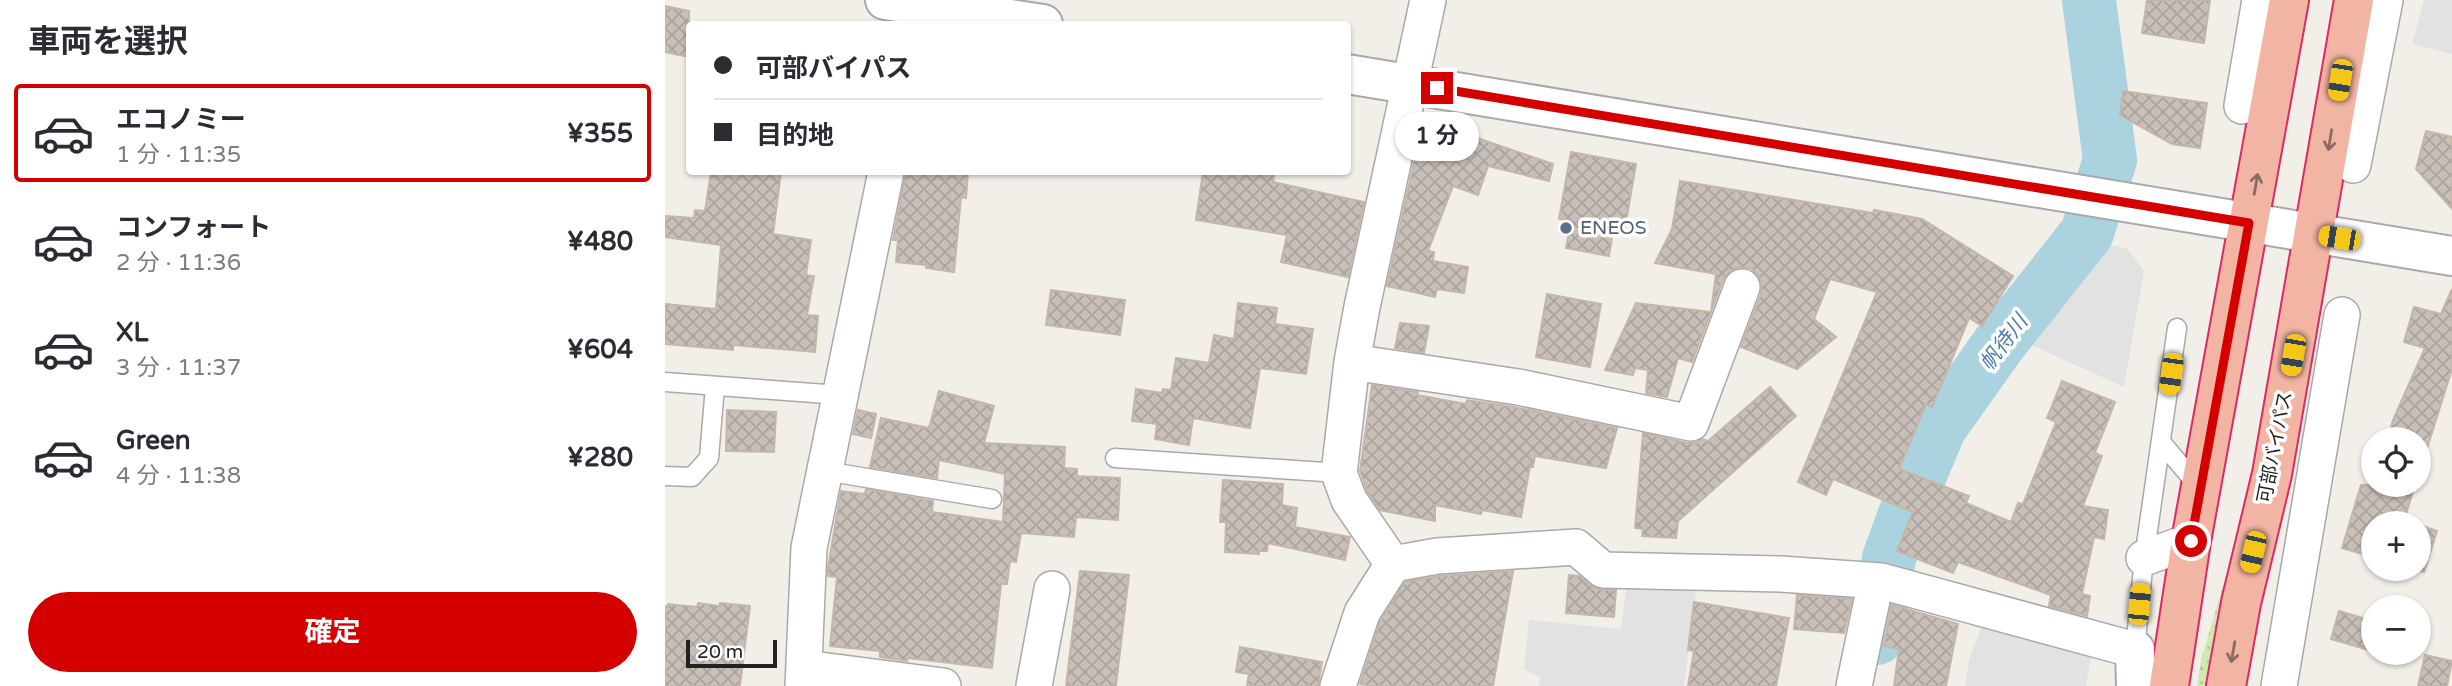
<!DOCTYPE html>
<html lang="ja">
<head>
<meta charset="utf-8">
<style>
	:root { --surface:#fff; --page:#f7f7f7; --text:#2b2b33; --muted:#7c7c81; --line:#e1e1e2; --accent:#d40000 }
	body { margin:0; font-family:"Varela Round","Noto Sans JP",sans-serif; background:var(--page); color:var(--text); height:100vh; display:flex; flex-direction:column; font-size:26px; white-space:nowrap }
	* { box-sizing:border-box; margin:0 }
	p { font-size:23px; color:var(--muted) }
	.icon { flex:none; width:38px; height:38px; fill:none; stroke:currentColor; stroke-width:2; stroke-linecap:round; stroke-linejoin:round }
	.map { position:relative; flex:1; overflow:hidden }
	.side { display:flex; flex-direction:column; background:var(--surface); width:665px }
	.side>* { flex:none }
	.top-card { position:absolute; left:21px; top:21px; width:665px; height:154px; border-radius:7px; box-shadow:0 2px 5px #0004; display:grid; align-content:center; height:154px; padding:0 28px; background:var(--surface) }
	.tools { position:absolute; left:1696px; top:427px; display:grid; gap:14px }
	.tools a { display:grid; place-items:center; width:70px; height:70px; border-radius:50%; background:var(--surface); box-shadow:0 2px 5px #0004; font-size:35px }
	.scale { position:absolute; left:21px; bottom:18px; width:91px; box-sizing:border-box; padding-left:7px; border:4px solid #222; border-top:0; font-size:19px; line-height:24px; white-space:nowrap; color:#222; -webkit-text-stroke:5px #fff; paint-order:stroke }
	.end { position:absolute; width:32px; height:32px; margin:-16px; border:9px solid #d40000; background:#fff; box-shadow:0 0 0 4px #fff }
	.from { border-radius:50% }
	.bubble { position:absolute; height:49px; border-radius:24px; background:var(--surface); box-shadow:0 2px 5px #0004; font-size:23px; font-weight:700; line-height:49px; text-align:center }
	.car { position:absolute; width:21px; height:42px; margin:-21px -10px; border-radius:9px; box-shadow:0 0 5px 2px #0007; background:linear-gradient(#f5c518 24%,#345 0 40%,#f5c518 0 76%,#345 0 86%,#f5c518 0) }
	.top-card b { display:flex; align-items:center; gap:24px; height:66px; font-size:26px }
	.top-card b+b { border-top:2px solid var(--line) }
	.top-card i { width:18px; height:18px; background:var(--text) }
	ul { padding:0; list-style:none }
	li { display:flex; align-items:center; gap:21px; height:98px; margin:0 14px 10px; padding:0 14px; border:4px solid transparent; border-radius:7px }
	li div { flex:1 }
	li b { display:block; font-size:26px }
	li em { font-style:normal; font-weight:700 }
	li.active { border-color:var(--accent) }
	li>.icon { width:63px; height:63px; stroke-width:1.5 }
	h2 { padding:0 28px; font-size:32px; line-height:84px }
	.button { display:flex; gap:14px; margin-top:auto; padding:14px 28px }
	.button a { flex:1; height:80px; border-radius:42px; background:var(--accent); color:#fff; font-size:28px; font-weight:700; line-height:80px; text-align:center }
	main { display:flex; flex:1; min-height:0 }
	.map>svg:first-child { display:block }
</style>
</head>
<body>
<main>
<section class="side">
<h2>車両を選択</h2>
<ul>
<li class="active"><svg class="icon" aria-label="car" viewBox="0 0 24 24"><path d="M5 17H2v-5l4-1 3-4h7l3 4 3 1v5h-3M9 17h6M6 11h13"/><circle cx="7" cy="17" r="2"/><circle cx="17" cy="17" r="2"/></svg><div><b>エコノミー</b><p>1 分 · 11:35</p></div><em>¥355</em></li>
<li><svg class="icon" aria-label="car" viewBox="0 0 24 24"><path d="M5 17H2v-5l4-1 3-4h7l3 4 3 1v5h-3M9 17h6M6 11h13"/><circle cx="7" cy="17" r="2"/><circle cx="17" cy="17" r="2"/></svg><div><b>コンフォート</b><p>2 分 · 11:36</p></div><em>¥480</em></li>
<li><svg class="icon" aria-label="car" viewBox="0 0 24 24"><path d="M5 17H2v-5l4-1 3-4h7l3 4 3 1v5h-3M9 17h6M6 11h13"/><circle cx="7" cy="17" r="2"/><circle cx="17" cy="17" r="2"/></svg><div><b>XL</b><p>3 分 · 11:37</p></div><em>¥604</em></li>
<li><svg class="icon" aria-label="car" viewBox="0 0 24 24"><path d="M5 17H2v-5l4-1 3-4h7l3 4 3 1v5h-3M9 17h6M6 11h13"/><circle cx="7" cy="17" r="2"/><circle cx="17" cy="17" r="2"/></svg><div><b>Green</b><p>4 分 · 11:38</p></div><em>¥280</em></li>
</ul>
<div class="button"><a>確定</a></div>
</section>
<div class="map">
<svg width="1787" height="686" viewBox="0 0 1787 686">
	<defs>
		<pattern id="grass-dots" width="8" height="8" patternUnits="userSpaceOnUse" patternTransform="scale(1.75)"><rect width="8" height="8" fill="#cdebb0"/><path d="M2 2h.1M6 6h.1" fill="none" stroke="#b0c997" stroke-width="1.8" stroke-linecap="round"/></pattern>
		<pattern id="building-cross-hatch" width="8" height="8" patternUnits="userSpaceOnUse" patternTransform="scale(1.75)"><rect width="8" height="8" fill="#c7bfb8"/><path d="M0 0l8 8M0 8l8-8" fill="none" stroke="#aba49e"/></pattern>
	</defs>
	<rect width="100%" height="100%" fill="#f2efe9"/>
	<!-- grass -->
	<path fill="url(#grass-dots)" d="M 1579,515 L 1544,686 L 1532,686 L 1536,660 Z"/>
	<!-- parking -->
	<path fill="#e2e2e2" d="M 1759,0 L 1787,0 L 1787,54 L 1747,44 Z
		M 1438,244 L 1461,248 L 1479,271 L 1459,387 L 1362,343 Z
		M 963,575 L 1033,577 L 1019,686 L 874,686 L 875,676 L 859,670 L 864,620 L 956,629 Z
		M 1318,622 L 1427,650 L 1421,686 L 1300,686 L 1304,660 Z"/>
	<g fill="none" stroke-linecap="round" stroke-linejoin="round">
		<!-- river -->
		<path stroke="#aad3df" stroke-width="54" d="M 1212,638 L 1224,558 L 1253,479 L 1275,427 L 1334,344 L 1422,233 L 1445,160 L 1424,0"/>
	</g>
	<!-- building -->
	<path fill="url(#building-cross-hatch)" stroke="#c4b6ab" stroke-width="2" d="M 1482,0 L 1545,0 L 1539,43 L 1477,33 Z
		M 0,6 L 24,11 L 24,57 L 0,52 Z
		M 1458,91 L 1542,103 L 1535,148 L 1507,144 L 1455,115 Z
		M 777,129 L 791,134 L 792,131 L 888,164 L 884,181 L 823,166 L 813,195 L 788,186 L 763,251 L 769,252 L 768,261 L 803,267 L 799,293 L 772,289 L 770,297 L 722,286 L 752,148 L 759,134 L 773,139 Z
		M 1761,131 L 1787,137 L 1787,209 L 1751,169 Z
		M 906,152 L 971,164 L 959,234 L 948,232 L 944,256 L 901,248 L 906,221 L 894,219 Z
		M 46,172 L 116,172 L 108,234 L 146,240 L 141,275 L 149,276 L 142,315 L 153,316 L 150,352 L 68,345 L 68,350 L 0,344 L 0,304 L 51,309 L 56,245 L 0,237 L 0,216 L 29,218 L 30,210 L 40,211 Z
		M 241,172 L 303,172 L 301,198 L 296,197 L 289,272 L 261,268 L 261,265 L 231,262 L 233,240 L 228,240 Z
		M 538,172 L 586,172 L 609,175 L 608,182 L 699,202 L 683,277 L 616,262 L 622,235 L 531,220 Z
		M 1015,181 L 1208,213 L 1209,210 L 1257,219 L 1348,276 L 1317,326 L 1304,318 L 1267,407 L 1261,404 L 1234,469 L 1304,496 L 1301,503 L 1346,522 L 1353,503 L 1358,504 L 1391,422 L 1382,418 L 1397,381 L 1450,402 L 1430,453 L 1437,456 L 1418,506 L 1443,510 L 1439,539 L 1429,537 L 1417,594 L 1425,596 L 1422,616 L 1384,606 L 1386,595 L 1293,562 L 1288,573 L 1232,551 L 1248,512 L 1168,479 L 1161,495 L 1133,482 L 1212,292 L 1165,279 L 1149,319 L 1171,337 L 1132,369 L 1076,347 L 1096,294 L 1097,284 L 1093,275 L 1085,268 L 1073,267 L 1065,271 L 1058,280 L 1027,362 L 1013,358 L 1002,397 L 981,393 L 983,370 L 970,368 L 968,375 L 940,370 L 971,303 L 1046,312 L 1051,274 L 990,263 L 1007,229 Z
		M 1787,289 L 1787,369 L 1754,474 L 1754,439 L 1723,439 L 1728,420 L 1760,348 L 1739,342 L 1749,307 L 1776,314 Z
		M 386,290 L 460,300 L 455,335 L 381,325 Z
		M 882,294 L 936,304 L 925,367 L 871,357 Z
		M 573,303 L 612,308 L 610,324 L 648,329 L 641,374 L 595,368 L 585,428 L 528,418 L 524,445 L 490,439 L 492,424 L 467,421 L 471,389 L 497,393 L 498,389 L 506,390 L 511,358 L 544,363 L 549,335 L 569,339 Z
		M 735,323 L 764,326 L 759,353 L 730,348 Z
		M 707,385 L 753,392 L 752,395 L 801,404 L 802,400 L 849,407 L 952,428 L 941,468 L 870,456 L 868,467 L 865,466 L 856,517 L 817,510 L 816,514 L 770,505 L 770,521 L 715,510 L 702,491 L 695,471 Z
		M 1105,387 L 1131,416 L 1013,521 L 1011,538 L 977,536 L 978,529 L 970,528 L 978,433 L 1022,443 L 1031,443 L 1037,439 L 1043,441 Z
		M 274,391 L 329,406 L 319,443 L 400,447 L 399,468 L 412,469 L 412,476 L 455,478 L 453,520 L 411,517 L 409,537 L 356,533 L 351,562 L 345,561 L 342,584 L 336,584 L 327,668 L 243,658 L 242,661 L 215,657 L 215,651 L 165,646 L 172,577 L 163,576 L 163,567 L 176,491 L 200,494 L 201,489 L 268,501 L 267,512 L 338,522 L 340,474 L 274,460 L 272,478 L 205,467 L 216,418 L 264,428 Z
		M 62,410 L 111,412 L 109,452 L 61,451 Z
		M 193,410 L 211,414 L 206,438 L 188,434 Z
		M 558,480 L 618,484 L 617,505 L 632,508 L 630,527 L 685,537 L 680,560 L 603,543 L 602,551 L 594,551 L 594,554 L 560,552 L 561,522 L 555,522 Z
		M 1696,485 L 1750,485 L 1739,521 L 1746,523 L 1708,523 L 1708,557 L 1677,548 Z
		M 1754,525 L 1772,531 L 1759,572 L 1747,569 L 1754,569 Z
		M 415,571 L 464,575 L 451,686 L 401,686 Z
		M 848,571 L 828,686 L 706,686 L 695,684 L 715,622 L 740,582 L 774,576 Z
		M 904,575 L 914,576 L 925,585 L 937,590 L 951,590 L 949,617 L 901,613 Z
		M 1132,595 L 1187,599 L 1179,633 L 1129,629 Z
		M 1029,602 L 1124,618 L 1111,686 L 1023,686 L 1029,651 L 1023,650 Z
		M 33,603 L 54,606 L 55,603 L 85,606 L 75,686 L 0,686 L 0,606 L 3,607 L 3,604 L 32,607 Z
		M 1227,605 L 1293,624 L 1281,686 L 1229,686 L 1234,649 L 1219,646 Z
		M 1674,611 L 1708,621 L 1708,635 L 1704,650 L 1666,639 Z
		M 575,647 L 657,662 L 653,686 L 582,686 L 584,674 L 571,672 Z
		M 1760,655 L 1787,661 L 1782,686 L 1753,686 Z"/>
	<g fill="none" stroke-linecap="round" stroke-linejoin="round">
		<defs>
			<path id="service" d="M 0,382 L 175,395
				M 1496,442 L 1535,488
				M 450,458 L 674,473
				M 160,471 L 327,499
				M 0,476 L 27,477 L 44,458 L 50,386
				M 1470,650 L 1479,558 L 1512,328"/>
			<path id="minor" d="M 1577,106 L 1595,0
				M 1688,165 L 1720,0
				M 687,362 L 853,387 L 1026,423 L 1077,287
				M 1479,558 L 1526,541
				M 728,564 L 684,500 L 674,473 L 687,362 L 697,307 L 763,0
				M 140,668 L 278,686
				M 138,686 L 144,548 L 221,172
				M 369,686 L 387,589
				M 673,686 L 697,613 L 728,564 L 772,556 L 911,547 L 938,570 L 1116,574 L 1216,581 L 1470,650
				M 1189,686 L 1211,581
				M 1614,686 L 1677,315"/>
			<path id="tertiary" d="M 220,0 L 378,24
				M 682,74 L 1787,256
				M 1470,650 L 1471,686"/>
			<path id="trunk" d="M 1504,686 L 1526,541 L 1624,0
				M 1561,686 L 1576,603 L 1607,474 L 1689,0"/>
		</defs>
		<!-- service casing -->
		<use href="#service" stroke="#a9a9a9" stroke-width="21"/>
		<!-- minor casing -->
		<use href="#minor" stroke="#a9a9a9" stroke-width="38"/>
		<!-- tertiary casing -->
		<use href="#tertiary" stroke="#a9a9a9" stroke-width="42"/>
		<!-- trunk casing -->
		<use href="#trunk" stroke="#dc2a67" stroke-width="42"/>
		<!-- service -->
		<use href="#service" stroke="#fff" stroke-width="18"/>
		<!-- minor -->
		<use href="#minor" stroke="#fff" stroke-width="35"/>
		<!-- tertiary -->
		<use href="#tertiary" stroke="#fff" stroke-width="38"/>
		<!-- trunk -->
		<use href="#trunk" stroke="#f2b4a3" stroke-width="38"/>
	</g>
	<!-- one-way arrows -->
	<defs><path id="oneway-shaft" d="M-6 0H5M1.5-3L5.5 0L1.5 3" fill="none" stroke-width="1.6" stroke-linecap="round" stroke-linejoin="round" transform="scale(1.75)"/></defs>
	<g stroke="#8a6b62">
		<use href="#oneway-shaft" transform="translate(1665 140) rotate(99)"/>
		<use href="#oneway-shaft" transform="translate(1591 184) rotate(-80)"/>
		<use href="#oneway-shaft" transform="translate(1568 652) rotate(100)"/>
	</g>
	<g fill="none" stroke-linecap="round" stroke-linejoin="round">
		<!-- route -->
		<path stroke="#d40000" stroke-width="9" d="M 772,88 L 1584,223 L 1526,541"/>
	</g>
	<!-- markers -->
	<circle fill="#5c6f8a" stroke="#fff" stroke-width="2.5" cx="901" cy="228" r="7"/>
	<g text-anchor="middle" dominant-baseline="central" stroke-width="7" stroke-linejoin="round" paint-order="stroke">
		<!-- service labels -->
		<g font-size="19" fill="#4e5e75" stroke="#fff" text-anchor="start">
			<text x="915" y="228">ENEOS</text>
		</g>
		<!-- street labels -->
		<g font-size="19" fill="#222" stroke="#fff">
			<text transform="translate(1610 447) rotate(-79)">可部バイパス</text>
		</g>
		<!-- water labels -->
		<g font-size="21" font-style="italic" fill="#4a7aab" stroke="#fff">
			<text transform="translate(1339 343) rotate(-53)">帆待川</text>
		</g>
	</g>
</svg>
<div class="tools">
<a><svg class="icon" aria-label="locate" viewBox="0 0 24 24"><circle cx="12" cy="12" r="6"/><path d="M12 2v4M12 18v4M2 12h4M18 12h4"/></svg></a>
<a>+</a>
<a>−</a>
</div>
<div class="scale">20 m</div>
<i class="end from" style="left:1526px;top:541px"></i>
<i class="end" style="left:772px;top:88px"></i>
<div class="bubble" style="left:730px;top:112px;width:84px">1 分</div>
<i class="car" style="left:1675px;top:80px;rotate:189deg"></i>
<i class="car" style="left:1674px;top:238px;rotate:279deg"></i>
<i class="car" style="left:1628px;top:355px;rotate:190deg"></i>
<i class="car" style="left:1506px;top:374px;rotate:188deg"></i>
<i class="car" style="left:1588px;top:552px;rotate:193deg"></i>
<i class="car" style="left:1474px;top:604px;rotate:5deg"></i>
<div class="top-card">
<b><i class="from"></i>可部バイパス</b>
<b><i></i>目的地</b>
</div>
</div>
</main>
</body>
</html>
